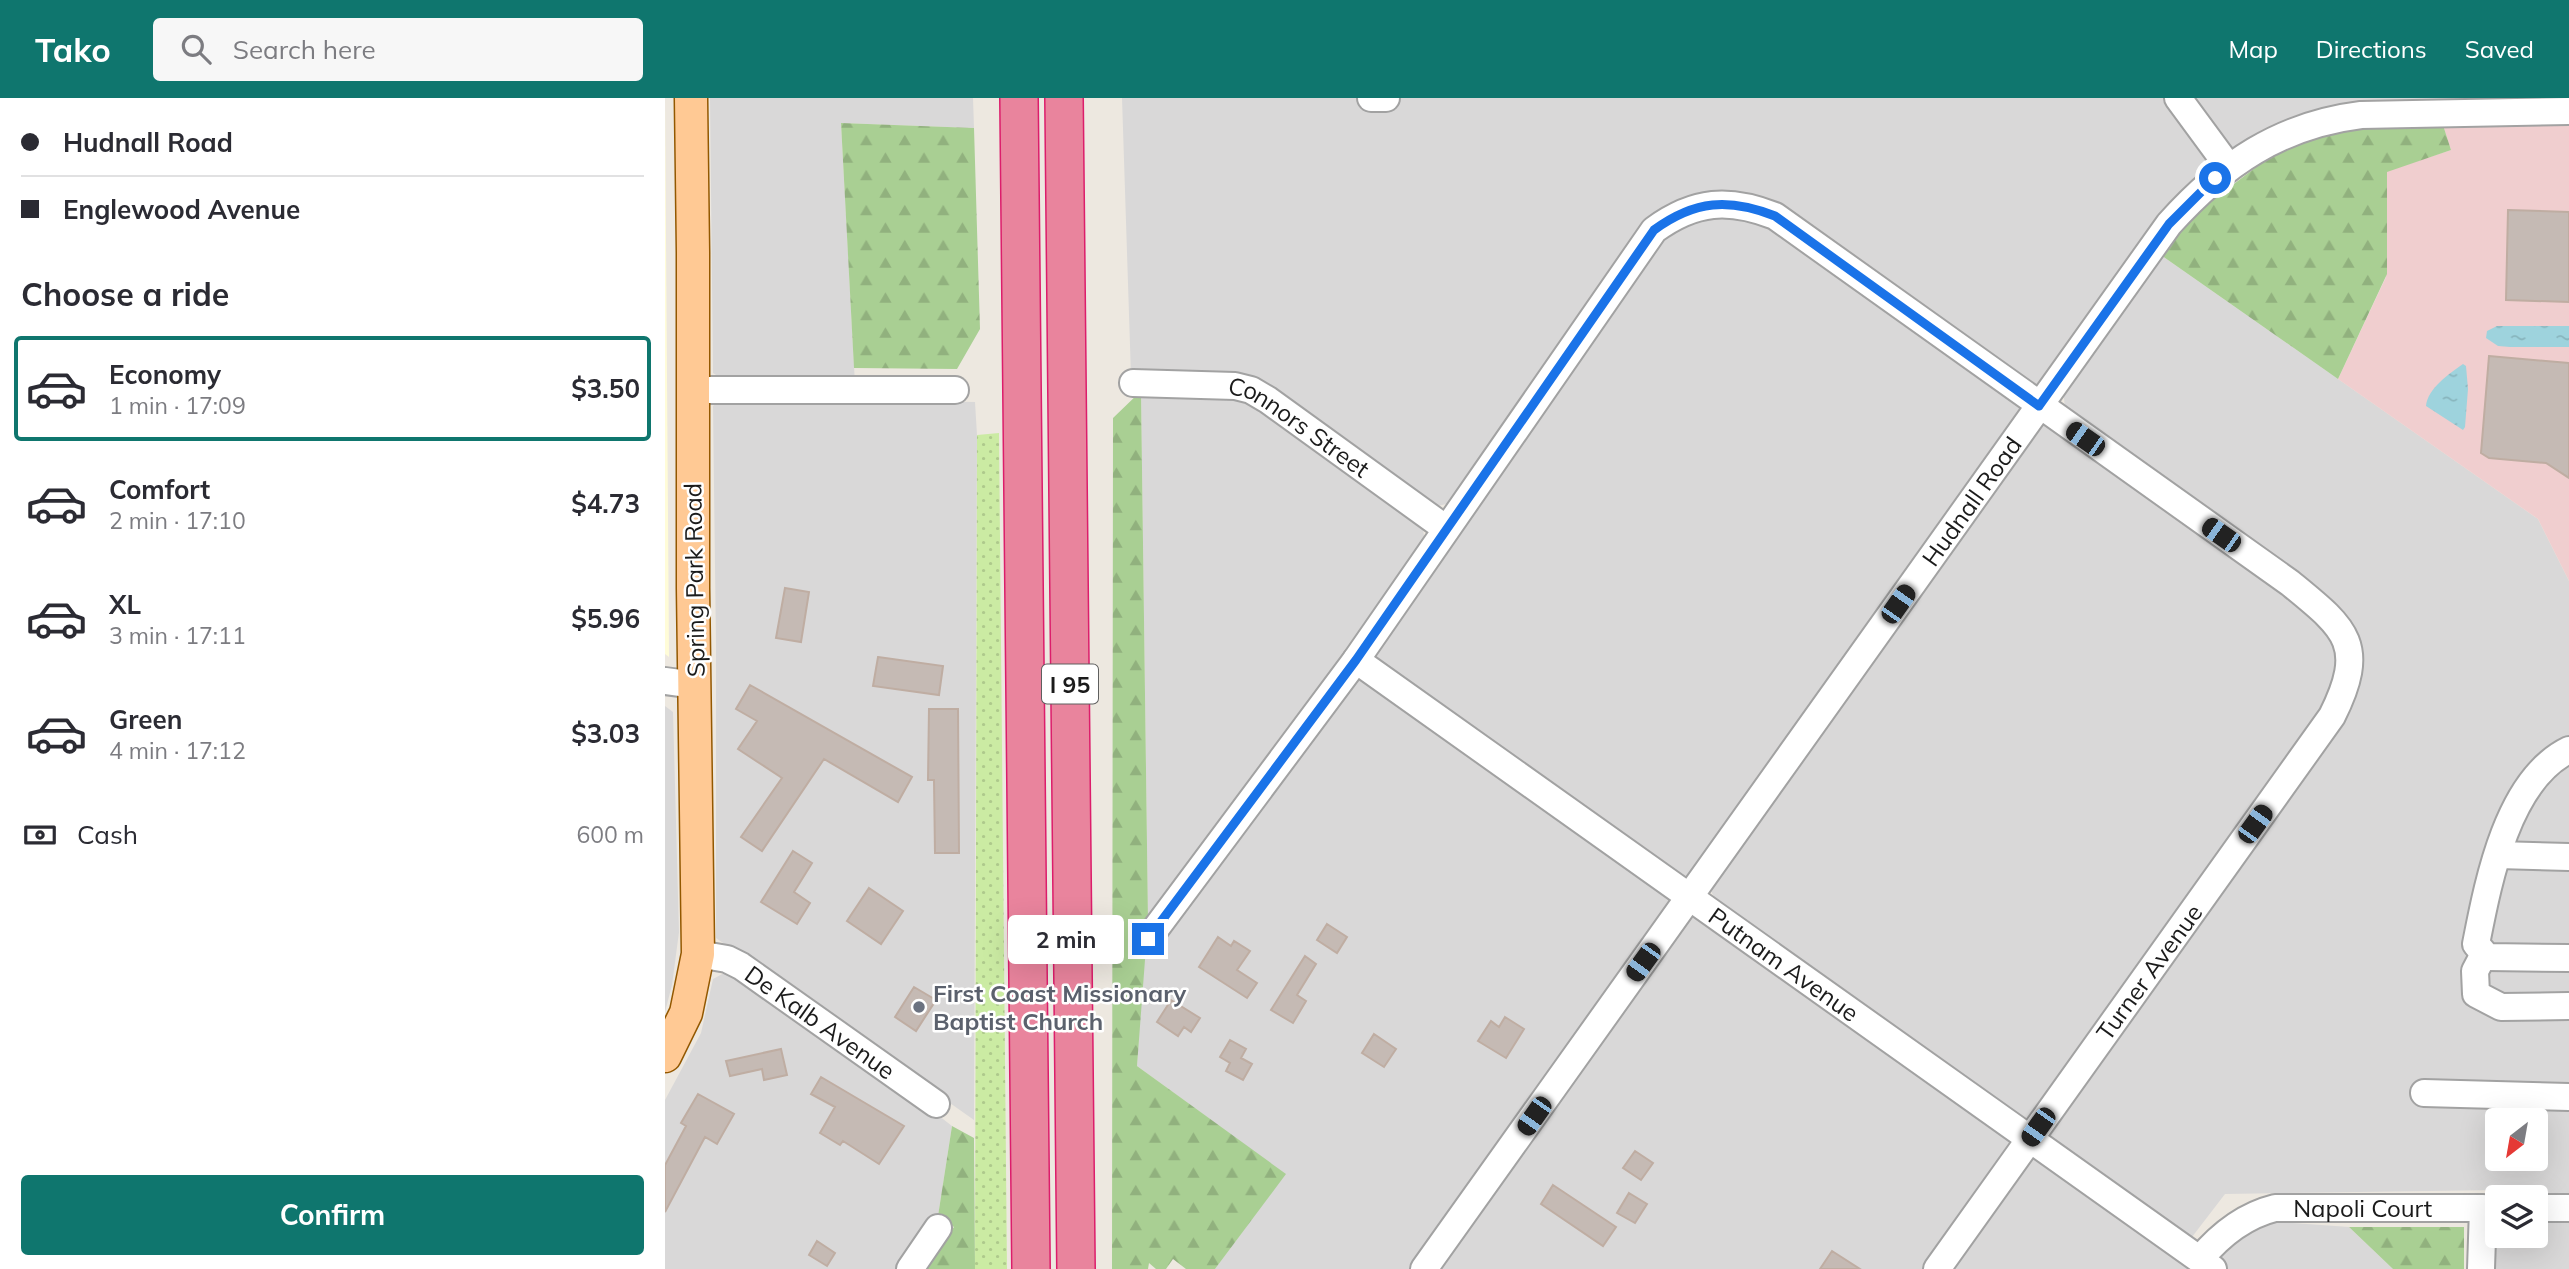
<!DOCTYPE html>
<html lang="en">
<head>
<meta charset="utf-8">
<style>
	:root { --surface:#fff; --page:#f7f7f7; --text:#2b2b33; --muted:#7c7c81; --line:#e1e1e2; --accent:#0f766e }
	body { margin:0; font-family:Mulish,sans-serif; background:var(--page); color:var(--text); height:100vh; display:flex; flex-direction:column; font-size:26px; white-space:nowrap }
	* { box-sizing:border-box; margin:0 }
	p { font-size:23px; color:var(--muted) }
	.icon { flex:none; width:38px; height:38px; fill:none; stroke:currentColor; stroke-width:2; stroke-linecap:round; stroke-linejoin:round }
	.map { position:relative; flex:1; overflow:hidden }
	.sheet { display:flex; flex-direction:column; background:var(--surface); width:665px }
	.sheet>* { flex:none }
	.banner { display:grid; align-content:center; height:154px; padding:0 21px; background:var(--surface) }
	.needle { width:46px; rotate:211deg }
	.controls { position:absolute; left:1820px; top:1010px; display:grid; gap:14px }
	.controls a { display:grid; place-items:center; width:63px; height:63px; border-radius:7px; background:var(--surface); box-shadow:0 7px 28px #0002; font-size:35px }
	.end { position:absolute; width:32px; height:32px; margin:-16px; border:9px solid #1a73e8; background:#fff; box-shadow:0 0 0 4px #fff }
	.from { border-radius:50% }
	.bubble { position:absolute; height:49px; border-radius:7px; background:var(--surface); box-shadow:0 7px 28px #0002; font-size:23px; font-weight:700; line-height:49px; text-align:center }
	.car { position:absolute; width:21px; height:42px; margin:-21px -10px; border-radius:9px; box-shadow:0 0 5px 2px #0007; background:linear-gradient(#222 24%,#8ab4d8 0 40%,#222 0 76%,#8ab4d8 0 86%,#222 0) }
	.banner b { display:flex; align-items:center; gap:24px; height:66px; font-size:26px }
	.banner b+b { border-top:2px solid var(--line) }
	.banner i { width:18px; height:18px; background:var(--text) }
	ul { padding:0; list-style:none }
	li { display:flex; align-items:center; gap:21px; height:105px; margin:0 14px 10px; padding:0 7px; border:4px solid transparent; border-radius:7px }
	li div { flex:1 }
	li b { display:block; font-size:26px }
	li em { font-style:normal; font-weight:700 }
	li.active { border-color:var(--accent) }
	li>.icon { width:63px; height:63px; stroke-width:1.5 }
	h2 { padding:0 21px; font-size:32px; line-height:84px }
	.pay { display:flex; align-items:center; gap:18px; height:77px; padding:0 21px; font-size:26px }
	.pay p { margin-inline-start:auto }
	.primary-button { display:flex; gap:14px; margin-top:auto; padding:14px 21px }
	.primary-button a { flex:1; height:80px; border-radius:7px; background:var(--accent); color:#fff; font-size:28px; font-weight:700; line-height:80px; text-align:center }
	header { display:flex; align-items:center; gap:42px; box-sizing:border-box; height:98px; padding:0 35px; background:var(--accent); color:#fff }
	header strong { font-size:33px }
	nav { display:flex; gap:38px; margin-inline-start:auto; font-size:24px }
	.search { width:490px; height:63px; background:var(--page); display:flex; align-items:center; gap:18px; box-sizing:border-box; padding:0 24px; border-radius:7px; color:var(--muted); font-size:26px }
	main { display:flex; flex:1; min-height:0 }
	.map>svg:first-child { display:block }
</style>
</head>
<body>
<header>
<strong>Tako</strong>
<div class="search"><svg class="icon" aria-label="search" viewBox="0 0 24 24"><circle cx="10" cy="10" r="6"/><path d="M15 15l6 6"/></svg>Search here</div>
<nav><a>Map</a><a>Directions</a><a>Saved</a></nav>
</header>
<main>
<section class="sheet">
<div class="banner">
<b><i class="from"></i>Hudnall Road</b>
<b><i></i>Englewood Avenue</b>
</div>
<h2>Choose a ride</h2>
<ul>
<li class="active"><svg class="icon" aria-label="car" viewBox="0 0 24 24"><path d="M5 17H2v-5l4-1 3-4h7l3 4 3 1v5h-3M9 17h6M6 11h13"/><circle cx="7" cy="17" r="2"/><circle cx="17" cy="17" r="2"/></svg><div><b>Economy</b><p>1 min · 17:09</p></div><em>$3.50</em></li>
<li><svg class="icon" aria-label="car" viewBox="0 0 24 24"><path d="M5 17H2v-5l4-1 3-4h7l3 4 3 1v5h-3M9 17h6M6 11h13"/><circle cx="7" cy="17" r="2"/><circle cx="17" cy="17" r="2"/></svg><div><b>Comfort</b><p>2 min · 17:10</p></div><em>$4.73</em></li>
<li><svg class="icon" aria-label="car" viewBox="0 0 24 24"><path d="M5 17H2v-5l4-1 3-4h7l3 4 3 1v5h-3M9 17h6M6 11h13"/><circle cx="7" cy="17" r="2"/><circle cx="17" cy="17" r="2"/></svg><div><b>XL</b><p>3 min · 17:11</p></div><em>$5.96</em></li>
<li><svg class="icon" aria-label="car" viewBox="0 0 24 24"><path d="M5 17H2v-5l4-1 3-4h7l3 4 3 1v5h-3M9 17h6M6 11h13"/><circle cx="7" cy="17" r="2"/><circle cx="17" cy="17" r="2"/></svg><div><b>Green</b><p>4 min · 17:12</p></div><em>$3.03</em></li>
</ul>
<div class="pay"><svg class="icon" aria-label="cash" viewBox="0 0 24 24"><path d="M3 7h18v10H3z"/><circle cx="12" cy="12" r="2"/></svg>Cash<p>600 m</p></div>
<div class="primary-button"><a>Confirm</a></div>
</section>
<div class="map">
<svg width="1904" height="1171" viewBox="0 0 1904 1171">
	<defs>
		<pattern id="grass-dots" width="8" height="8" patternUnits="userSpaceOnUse" patternTransform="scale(1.75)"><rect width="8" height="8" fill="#cbeba3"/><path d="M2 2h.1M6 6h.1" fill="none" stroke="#aec98c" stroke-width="1.8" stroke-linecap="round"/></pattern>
		<pattern id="forest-firs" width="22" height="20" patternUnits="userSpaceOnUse" patternTransform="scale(1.75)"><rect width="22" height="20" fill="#a9cf93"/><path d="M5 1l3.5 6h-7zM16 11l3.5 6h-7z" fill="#91b17e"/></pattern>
		<pattern id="water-ripples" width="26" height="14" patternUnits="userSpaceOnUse" patternTransform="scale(1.75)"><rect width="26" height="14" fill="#9ed3dd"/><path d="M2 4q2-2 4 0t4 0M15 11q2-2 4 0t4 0" fill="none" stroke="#88b5bd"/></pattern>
	</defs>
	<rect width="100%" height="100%" fill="#ede8e0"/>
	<!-- residential -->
	<path fill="#d9d8d8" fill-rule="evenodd" d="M 45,0 L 308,0 L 309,30 L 176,25 L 190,286 L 62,284 L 48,275 Z
		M 457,0 L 693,0 L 727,8 L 736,0 L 1502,0 L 1544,65 L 1372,290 L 1062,96 L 1031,96 L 999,112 L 785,405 L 773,408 L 759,406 L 596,289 L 466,278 Z
		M 1528,0 L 1904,0 L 1710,7 L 1567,50 L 1557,45 Z
		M 1052,114 L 1110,126 L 1357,305 L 1359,312 L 1031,778 L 1019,781 L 715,570 L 709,557 L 1002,131 Z
		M 1493,155 L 1873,421 L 1904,483 L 1904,1171 L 1827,1171 L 1828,1128 L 1832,1127 L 1832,1138 L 1871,1138 L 1871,1099 L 1836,1099 L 1836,1092 L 1560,1096 L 1527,1139 L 1512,1138 L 1385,1044 L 1381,1035 L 1670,625 L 1689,543 L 1400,311 L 1398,289 ZM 1832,1022 L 1871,1022 L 1871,1060 L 1832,1060 Z
		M 476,293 L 567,295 L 589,304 L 757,424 L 759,438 L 751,459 L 483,822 Z
		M 57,299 L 310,304 L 312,337 L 309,1022 L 51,840 L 51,547 L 48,308 Z
		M 1382,326 L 1639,507 L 1668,542 L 1673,564 L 1666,602 L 1366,1024 L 1352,1023 L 1050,801 L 1046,793 L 1047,784 L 1369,328 Z
		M 697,579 L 1008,800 L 753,1171 L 550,1171 L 620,1076 L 472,968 L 478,861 L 679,588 Z
		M 0,608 L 8,614 L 14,834 L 7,887 L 0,914 Z
		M 1032,817 L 1344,1036 L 1346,1047 L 1261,1171 L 769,1171 L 1020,820 Z
		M 61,874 L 224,979 L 287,1028 L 273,1118 L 236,1171 L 0,1171 L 0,1002 L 36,935 L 48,881 Z
		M 1366,1058 L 1380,1060 L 1534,1171 L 1281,1171 Z
		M 1602,1123 L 1684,1129 L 1728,1171 L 1559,1171 L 1550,1155 Z"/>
	<!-- commercial -->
	<path fill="#f0cecf" d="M 1904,19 L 1904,483 L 1873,421 L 1673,281 L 1721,179 L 1722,73 L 1786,52 L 1778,27 Z"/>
	<!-- education -->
	<path fill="#fffcd8" d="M 0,0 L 4,559 L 0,556 Z"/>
	<!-- grass -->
	<path fill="url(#grass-dots)" d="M 334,335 L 342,1171 L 310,1171 L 312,337 Z"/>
	<!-- forest -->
	<path fill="url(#forest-firs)" d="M 176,25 L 309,30 L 315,231 L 292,271 L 189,270 Z
		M 1778,27 L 1786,52 L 1722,74 L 1722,176 L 1673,281 L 1493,155 L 1536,111 L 1607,57 L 1676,31 Z
		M 476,293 L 483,822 L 472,968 L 621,1076 L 550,1171 L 521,1171 L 508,1161 L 501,1171 L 491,1171 L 484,1165 L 483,1171 L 447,1171 L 448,320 Z
		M 287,1028 L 309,1040 L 310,1171 L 258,1171 L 289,1129 L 273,1118 Z
		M 1684,1129 L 1799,1129 L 1799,1171 L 1728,1171 Z"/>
	<!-- water -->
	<path fill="url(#water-ripples)" d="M 1832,228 L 1904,228 L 1904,249 L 1845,249 L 1833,248 L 1821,240 L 1822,233 Z
		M 1798,266 L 1801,268 L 1803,291 L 1800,329 L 1798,332 L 1761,308 C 1762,291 1785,275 1798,266 Z"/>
	<!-- building -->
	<path fill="#c5bab4" stroke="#bfada2" stroke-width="2" d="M 1843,112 L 1904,114 L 1904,204 L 1841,202 Z
		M 1824,258 L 1904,265 L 1904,380 L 1881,365 L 1824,360 L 1816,355 Z
		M 120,490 L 144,494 L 136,544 L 111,540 Z
		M 213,559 L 278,568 L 274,597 L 208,588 Z
		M 85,587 L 247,679 L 233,704 L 159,661 L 97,753 L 76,739 L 117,680 L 73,651 L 92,623 L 71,611 Z
		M 264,611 L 293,611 L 294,755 L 270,755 L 269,682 L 263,682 Z
		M 128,753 L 147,765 L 129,794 L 145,805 L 132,826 L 96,804 Z
		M 204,790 L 238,813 L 216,846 L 182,823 Z
		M 662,826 L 682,839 L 672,855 L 652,842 Z
		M 553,839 L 566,848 L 569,843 L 585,853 L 572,872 L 592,885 L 582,900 L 534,869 Z
		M 640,858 L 651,866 L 632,897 L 641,903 L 628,925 L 606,912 Z
		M 249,889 L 271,902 L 251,933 L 230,919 Z
		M 506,902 L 535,920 L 526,934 L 519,929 L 513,938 L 492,924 Z
		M 840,919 L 859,931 L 841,960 L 813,943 L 826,923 L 834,929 Z
		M 709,936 L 731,951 L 719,969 L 697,955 Z
		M 565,942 L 581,951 L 576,960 L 587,966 L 578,982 L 561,973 L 565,965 L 555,959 Z
		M 116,951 L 122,977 L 99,982 L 97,971 L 65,978 L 61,963 Z
		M 156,979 L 239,1028 L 214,1066 L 178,1043 L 175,1047 L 155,1035 L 170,1009 L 146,996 Z
		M 33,996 L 69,1016 L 52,1046 L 40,1039 L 0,1114 L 0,1067 L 21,1028 L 16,1025 Z
		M 970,1053 L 988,1065 L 976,1082 L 958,1070 Z
		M 888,1087 L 951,1129 L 938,1148 L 876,1106 Z
		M 964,1095 L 982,1106 L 970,1125 L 952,1115 Z
		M 152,1143 L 170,1155 L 162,1168 L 144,1157 Z
		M 1167,1153 L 1195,1171 L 1155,1171 Z"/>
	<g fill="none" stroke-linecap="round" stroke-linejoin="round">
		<defs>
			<g id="minor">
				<path d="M 706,0 L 721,0"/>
				<path d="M 1513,0 L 1563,68"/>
				<path id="s1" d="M 468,285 L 570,288 L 586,292 L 603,302 L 780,430"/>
				<path d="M 27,292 L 290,292"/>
				<path id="s2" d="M 691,562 L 1548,1171"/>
				<path d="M 0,583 L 30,587"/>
				<path d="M 1904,652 C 1842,682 1823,785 1811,846 L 1822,859 L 1904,860"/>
				<path d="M 1833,757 L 1904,759"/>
				<path d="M 483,841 L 691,562 L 989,132 C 1030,102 1064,100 1110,118 L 1625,485 C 1680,530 1703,546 1667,618 L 1272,1171"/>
				<path id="s3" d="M 33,856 L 62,861 L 76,868 L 271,1006"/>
				<path d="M 1819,856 L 1810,873 L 1811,896 L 1836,909 L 1904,908"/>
				<path d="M 1759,995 L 1904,999"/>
				<path d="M 1871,1110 L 1904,1110"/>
				<path id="s4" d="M 1535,1161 C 1555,1137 1578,1118 1610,1110 L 1818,1110 L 1816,1171"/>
				<path d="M 245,1171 L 273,1130"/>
				<path id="s5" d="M 759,1171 L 1504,126 C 1558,66 1615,27 1696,17 L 1904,13"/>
			</g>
			<path id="major" d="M 0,958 L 21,915 L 33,856 L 28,490 L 28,155 L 26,0"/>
			<path id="highway" d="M 354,0 L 366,1171
				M 399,0 L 411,1171"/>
		</defs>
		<!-- minor casing -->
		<use href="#minor" stroke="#a2a2a2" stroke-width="30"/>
		<!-- major casing -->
		<use href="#major" stroke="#935800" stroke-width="35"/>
		<!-- highway casing -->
		<use href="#highway" stroke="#dc1d6b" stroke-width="40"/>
		<!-- minor -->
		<use href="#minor" stroke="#fff" stroke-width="26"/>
		<!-- major -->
		<use href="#major" stroke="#ffc994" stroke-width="32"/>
		<!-- highway -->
		<use href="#highway" stroke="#e9849d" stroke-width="37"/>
	</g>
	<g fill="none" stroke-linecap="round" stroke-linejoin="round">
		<!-- route -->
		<path stroke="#1a73e8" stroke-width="9" d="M 483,841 L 691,562 L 989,132 C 1030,102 1064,100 1110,118 L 1374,308 L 1504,126 L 1550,80"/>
	</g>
	<!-- markers -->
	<circle fill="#6b7280" stroke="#fff" stroke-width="2.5" cx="254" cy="909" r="7"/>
	<g text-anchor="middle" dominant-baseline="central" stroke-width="5" stroke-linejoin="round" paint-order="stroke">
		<!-- shield labels -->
		<rect fill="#fff" stroke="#5f5f5f" stroke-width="2" x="377" y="566.5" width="56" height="39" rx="5"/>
		<g font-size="23" font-weight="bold" fill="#1b1b1b">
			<text x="405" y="586">I 95</text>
		</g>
		<!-- street labels -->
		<g font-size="24" fill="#1b1b1b" stroke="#fff">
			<text stroke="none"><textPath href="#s1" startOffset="178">Connors Street</textPath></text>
			<text stroke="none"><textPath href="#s5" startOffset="943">Hudnall Road</textPath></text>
			<text transform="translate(29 482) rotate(-91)">Spring Park Road</text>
			<text stroke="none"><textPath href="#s2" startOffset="525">Putnam Avenue</textPath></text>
			<text transform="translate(1484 874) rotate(-54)">Turner Avenue</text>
			<text stroke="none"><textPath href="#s3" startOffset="142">De Kalb Avenue</textPath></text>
			<text stroke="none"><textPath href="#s4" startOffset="180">Napoli Court</textPath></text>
		</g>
		<!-- worship labels -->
		<g font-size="24" font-weight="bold" fill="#5b616d" stroke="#fff" text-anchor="start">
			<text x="268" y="895">First Coast Missionary<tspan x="268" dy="28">Baptist Church</tspan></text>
		</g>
	</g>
</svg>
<div class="controls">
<a><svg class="needle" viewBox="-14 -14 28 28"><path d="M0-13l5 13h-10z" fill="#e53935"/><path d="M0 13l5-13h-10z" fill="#7c7c81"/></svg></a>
<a><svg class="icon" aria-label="layers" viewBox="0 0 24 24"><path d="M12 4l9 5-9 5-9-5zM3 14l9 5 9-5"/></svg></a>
</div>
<i class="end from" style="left:1550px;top:80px"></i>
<i class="end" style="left:483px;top:841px"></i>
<div class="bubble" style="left:343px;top:817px;width:116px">2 min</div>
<i class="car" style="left:1420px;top:341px;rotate:305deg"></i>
<i class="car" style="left:1556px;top:437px;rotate:305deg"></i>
<i class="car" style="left:1233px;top:506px;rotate:35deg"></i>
<i class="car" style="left:1590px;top:726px;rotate:36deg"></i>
<i class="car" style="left:978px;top:864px;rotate:216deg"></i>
<i class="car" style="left:869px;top:1018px;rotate:215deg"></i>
<i class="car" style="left:1373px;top:1029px;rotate:215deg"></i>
</div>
</main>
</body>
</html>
